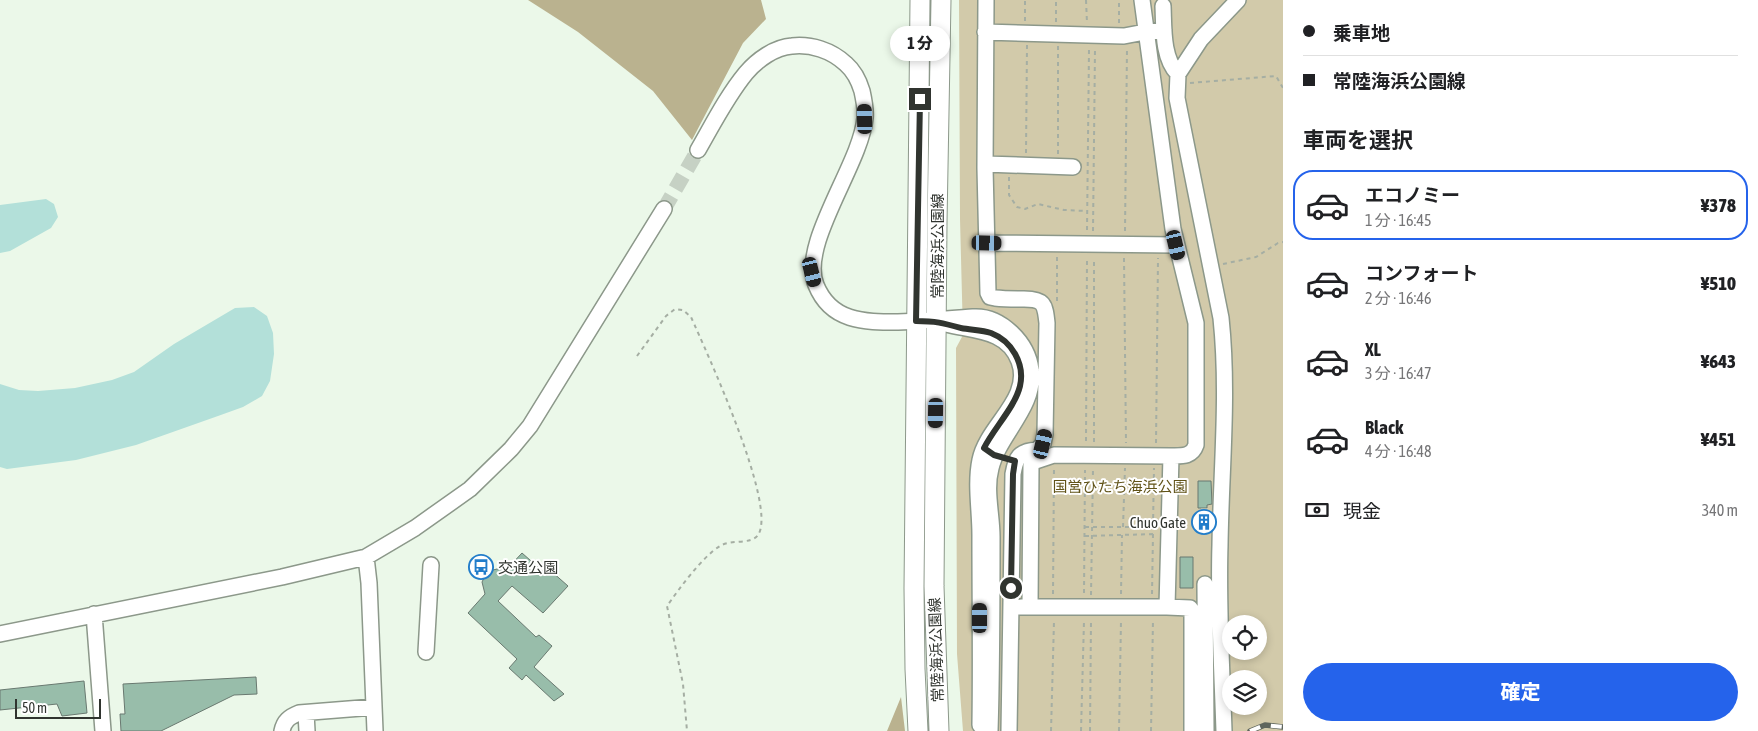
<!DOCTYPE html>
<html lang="ja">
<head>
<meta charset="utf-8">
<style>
	:root { --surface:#fff; --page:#f2f2f2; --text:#202124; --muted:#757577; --line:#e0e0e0; --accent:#2563eb }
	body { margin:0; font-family:"Asap Condensed","Noto Sans JP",sans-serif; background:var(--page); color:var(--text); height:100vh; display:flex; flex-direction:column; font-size:19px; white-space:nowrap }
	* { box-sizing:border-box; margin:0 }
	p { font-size:16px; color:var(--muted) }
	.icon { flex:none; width:28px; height:28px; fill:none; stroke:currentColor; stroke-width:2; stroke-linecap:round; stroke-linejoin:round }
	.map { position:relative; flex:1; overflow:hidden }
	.drawer { display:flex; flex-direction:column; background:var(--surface); width:475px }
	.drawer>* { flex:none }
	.banner { display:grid; align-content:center; height:110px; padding:0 20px; background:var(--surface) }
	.tools { position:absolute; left:1222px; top:615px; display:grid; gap:10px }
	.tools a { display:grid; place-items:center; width:45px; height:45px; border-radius:50%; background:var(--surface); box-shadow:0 2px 8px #0003; font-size:25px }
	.scale { position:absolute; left:15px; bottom:12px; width:86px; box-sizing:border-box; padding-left:5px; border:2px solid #30342f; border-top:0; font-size:14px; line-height:18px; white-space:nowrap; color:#30342f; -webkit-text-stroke:4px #fff; paint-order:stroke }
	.end { position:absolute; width:22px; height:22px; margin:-11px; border:6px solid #30342f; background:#fff; box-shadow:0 0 0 2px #fff }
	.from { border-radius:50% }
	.bubble { position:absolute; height:35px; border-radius:18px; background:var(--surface); box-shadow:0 2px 8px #0003; font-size:16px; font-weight:800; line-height:35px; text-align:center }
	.car { position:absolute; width:15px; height:30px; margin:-15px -8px; border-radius:6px; box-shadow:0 0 4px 1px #0007; background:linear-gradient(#222 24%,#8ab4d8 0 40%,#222 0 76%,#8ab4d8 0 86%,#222 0) }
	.banner b { display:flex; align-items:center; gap:18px; height:48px; font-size:19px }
	.banner b+b { border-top:1px solid var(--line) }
	.banner i { width:12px; height:12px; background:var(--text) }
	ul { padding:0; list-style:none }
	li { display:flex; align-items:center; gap:15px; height:70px; margin:0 10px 8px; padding:0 10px; border:2px solid transparent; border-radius:20px }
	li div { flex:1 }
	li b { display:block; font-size:19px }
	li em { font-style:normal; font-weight:800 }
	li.selected { border-color:var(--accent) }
	li>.icon { width:45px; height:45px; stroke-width:1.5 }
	h2 { padding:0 20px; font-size:22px; line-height:60px }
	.pay { display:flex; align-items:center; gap:12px; height:55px; padding:0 20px; font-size:19px }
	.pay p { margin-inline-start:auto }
	.cta { display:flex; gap:10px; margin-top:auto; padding:10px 20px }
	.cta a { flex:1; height:58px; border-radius:30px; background:var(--accent); color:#fff; font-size:20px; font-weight:800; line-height:58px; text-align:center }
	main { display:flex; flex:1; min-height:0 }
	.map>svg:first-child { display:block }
</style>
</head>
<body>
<main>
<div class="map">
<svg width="1283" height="731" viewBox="0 0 1283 731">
	<rect width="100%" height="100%" fill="#ebf8e9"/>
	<!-- green -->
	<path fill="#d2caaa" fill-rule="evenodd" d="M 959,0 L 1283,0 L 1283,731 L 963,731 L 957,654 L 956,348 L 963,335 L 960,219 ZM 1231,624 L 1259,624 L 1259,651 L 1231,651 ZM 1231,679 L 1259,679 L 1259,706 L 1231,706 Z"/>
	<!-- forest -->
	<path fill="#bab28f" d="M 528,0 L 761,0 L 766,19 L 743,43 L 692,140 L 653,91 L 578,32 Z
		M 901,697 L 905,731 L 887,731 Z"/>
	<!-- water -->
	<path fill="#b3e0d9" d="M 46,199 L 54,204 L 58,217 L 51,228 L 10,251 L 0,253 L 0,205 Z
		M 254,307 L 267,316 L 273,333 L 274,354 L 270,381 L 262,396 L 243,407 L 218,416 L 136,445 L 76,460 L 7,469 L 0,467 L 0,384 L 19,390 L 38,391 L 75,388 L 112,380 L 134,372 L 174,344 L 235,308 Z"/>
	<!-- building -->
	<path fill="#98bdaa" stroke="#697970" d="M 1198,481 L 1211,481 L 1212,504 L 1207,505 L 1207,508 L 1198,508 Z
		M 522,553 L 547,575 L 551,571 L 568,586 L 543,613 L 512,586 L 498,601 L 536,637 L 539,635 L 552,646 L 534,667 L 564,694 L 554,701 L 526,675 L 522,680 L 509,668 L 517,659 L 468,613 L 485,594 L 482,582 L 485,576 L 493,570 L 501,568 L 508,568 Z
		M 1180,557 L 1193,557 L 1193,588 L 1180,588 Z
		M 256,677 L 257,694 L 234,695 L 161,731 L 121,731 L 120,714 L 125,714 L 123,684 Z
		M 84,681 L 87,713 L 62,716 L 57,704 L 0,710 L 0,690 Z"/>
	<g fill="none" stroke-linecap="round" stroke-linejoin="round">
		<!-- minor-tunnel -->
		<path stroke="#c6d1c4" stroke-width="15" stroke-dasharray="15 8" stroke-linecap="butt" d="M 664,209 L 698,150
			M 1201,516 L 1207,516"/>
		<defs>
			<path id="minor" d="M 986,0 L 985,168 L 988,293 L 990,297 L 995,298 C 1005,299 1014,299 1024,299 C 1044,299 1045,304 1047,323 L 1045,434 L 1043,444 L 1037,450 C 1019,451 1016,457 1013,474 L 1009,731
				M 1142,0 L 1173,229 L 1196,323 L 1196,445 C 1192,457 1182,456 1171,456 L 1167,607 L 1190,608 L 1192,611 L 1192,731
				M 1163,6 C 1164,27 1162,58 1178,74
				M 985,32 L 1124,36 L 1145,32 L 1164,30
				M 698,150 C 713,124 727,96 746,73 C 757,60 775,47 792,46 C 811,44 831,50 846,64 C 854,71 859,81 862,91 C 864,100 866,109 865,118 C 861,164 799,244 816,285 C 831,322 864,322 898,322 C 923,321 947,319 973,317 C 1001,315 1028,343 1031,370 C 1036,407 999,434 991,468 C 985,490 992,514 992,537 C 992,602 992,666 990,731
				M 985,164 L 1073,167
				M 987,243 L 1176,245
				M 946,324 C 973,331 1007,329 1019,361 C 1033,399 987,425 980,460 C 975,484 980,510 980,535 C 980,598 981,661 980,725
				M 366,557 L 369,583 L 375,731
				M 1205,584 L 1206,731
				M 1021,607 L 1167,607
				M 1030,607 L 1031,465 L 1036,461 L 1054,455 L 1171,456
				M 94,614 L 103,731
				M 0,634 L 282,577 L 366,557 L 415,528 L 470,489 L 511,449 L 530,426 L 664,209
				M 426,652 L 431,565
				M 306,713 L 307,731
				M 282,731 C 284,721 289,717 299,713 L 374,707
				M 1224,731 C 1222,669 1218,607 1220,545 C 1221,470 1229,394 1221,318 L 1177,98 L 1178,74 L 1201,39 L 1238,0"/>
			<path id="major" d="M 918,731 L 915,669 L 914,588 L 920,0
				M 939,731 L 934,586 L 937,223 L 941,0"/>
		</defs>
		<!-- minor casing -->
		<use href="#minor" stroke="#8c988a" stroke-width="18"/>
		<!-- major casing -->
		<use href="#major" stroke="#8c988a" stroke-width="21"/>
		<!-- path -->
		<path stroke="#a5aea3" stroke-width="2" stroke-dasharray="4 4" stroke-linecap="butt" d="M 1086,0 L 1087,23
			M 1025,21 L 1025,0
			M 1056,22 L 1056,0
			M 1119,23 L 1119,0
			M 1190,83 L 1276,76 L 1283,88
			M 1026,153 L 1027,45
			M 1058,154 L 1058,46
			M 1009,177 L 1009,195 L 1017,207 L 1025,209 L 1038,204 L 1064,210 L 1087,211
			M 1087,230 L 1089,49
			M 1093,231 L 1095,49
			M 1125,231 L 1127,48
			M 1124,258 L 1126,443
			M 1223,264 L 1256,257 L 1278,243 L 1283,242
			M 1057,301 L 1057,256
			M 637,356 L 666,316 L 675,309 L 683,310 L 691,317 C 706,351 778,506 758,535 C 751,545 731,539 720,546 C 702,557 679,589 667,606 L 683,684 L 687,731
			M 1086,441 L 1087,258
			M 1094,442 L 1094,260
			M 1156,443 L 1158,258
			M 1153,526 L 1154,468
			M 1085,527 L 1155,527
			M 1123,527 L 1125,468
			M 1085,536 L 1155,534
			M 1084,593 L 1085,470
			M 1053,594 L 1054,468
			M 1121,594 L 1122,535
			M 1152,594 L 1153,534
			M 1091,595 L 1093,469
			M 1051,731 L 1054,621
			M 1081,731 L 1084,621
			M 1090,731 L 1091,621
			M 1119,731 L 1121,621
			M 1151,731 L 1153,620"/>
		<!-- minor -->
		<use href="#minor" stroke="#fff" stroke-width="15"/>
		<!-- major -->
		<use href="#major" stroke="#fff" stroke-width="19"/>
		<defs>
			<path id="rail" d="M 1250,731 L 1265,725 L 1283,727"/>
		</defs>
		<!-- rail casing -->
		<use href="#rail" stroke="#5e655d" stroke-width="5.5"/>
		<!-- rail -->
		<use href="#rail" stroke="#fff" stroke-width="4" stroke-dasharray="11" stroke-linecap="butt"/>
	</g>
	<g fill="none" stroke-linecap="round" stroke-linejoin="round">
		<!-- route -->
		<path stroke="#30342f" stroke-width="6" d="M 920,99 L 916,321 C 936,321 943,323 961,328 C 971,330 982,330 991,333 C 1012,341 1025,364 1020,386 C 1015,407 994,428 984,448 L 994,455 L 1015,461 L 1013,474 L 1011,588"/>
	</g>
	<!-- icons -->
	<defs>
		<symbol id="building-ring" viewBox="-11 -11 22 22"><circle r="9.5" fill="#fff" stroke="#227dca" stroke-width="1.5"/><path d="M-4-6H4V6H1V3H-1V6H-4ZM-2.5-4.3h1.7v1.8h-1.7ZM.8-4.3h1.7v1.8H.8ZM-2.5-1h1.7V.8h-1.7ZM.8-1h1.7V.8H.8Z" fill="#227dca"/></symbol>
		<symbol id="bus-ring" viewBox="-11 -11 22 22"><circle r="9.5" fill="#fff" stroke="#227dca" stroke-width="1.5"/><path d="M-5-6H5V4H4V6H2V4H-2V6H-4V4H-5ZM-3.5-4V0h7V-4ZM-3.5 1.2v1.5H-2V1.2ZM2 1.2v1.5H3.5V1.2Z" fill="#227dca"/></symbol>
	</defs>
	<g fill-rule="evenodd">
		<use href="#building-ring" x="1190" y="508" width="28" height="28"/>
		<use href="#bus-ring" x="467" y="553" width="28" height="28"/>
	</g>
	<g text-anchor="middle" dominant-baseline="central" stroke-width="4" stroke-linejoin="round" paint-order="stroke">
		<!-- street labels -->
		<g font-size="15" fill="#30342f" stroke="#fff">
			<text transform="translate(937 246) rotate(-90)">常陸海浜公園線</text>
			<text transform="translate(936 650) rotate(-92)">常陸海浜公園線</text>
		</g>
		<!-- park labels -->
		<g font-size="15" fill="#615318" stroke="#fff">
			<text x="1120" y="486">国営ひたち海浜公園</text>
		</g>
		<!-- poi labels -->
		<g font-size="15" fill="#30342f" stroke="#fff" text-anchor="end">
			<text x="1186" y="522">Chuo Gate</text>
			<text x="498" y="567" text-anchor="start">交通公園</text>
		</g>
	</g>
</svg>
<div class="tools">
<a><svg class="icon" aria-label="locate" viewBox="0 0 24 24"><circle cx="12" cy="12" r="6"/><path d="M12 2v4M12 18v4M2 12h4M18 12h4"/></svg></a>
<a><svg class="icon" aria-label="layers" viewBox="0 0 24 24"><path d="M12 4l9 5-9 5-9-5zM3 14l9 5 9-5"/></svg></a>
</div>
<div class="scale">50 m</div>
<i class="end from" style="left:1011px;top:588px"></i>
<i class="end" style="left:920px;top:99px"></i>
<div class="bubble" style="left:890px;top:26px;width:60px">1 分</div>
<i class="car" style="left:865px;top:119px;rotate:359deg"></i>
<i class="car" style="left:987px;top:243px;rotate:91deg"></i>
<i class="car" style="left:1176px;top:245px;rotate:167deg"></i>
<i class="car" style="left:812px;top:272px;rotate:166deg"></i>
<i class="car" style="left:936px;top:413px;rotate:181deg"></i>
<i class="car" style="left:1043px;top:444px;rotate:13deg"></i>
<i class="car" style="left:980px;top:618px;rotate:0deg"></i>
</div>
<section class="drawer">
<div class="banner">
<b><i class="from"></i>乗車地</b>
<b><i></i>常陸海浜公園線</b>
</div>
<h2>車両を選択</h2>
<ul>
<li class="selected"><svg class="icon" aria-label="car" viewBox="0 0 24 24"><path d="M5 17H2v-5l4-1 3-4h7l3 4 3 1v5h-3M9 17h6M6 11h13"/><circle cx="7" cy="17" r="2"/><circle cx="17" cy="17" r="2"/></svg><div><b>エコノミー</b><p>1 分 · 16:45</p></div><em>¥378</em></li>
<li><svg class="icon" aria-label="car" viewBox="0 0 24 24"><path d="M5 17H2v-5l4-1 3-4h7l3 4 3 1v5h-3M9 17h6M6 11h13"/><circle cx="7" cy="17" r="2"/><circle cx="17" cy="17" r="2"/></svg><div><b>コンフォート</b><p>2 分 · 16:46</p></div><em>¥510</em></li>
<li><svg class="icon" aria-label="car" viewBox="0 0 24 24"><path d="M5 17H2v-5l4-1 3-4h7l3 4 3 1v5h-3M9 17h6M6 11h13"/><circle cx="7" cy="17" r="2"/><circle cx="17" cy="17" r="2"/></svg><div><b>XL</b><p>3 分 · 16:47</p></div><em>¥643</em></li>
<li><svg class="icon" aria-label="car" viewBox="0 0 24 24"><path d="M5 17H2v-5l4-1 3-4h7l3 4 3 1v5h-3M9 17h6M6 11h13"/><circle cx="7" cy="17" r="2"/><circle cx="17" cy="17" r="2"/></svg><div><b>Black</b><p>4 分 · 16:48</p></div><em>¥451</em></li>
</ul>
<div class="pay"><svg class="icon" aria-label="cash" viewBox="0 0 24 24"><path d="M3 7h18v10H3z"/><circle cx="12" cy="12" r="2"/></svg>現金<p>340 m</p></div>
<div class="cta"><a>確定</a></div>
</section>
</main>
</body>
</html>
